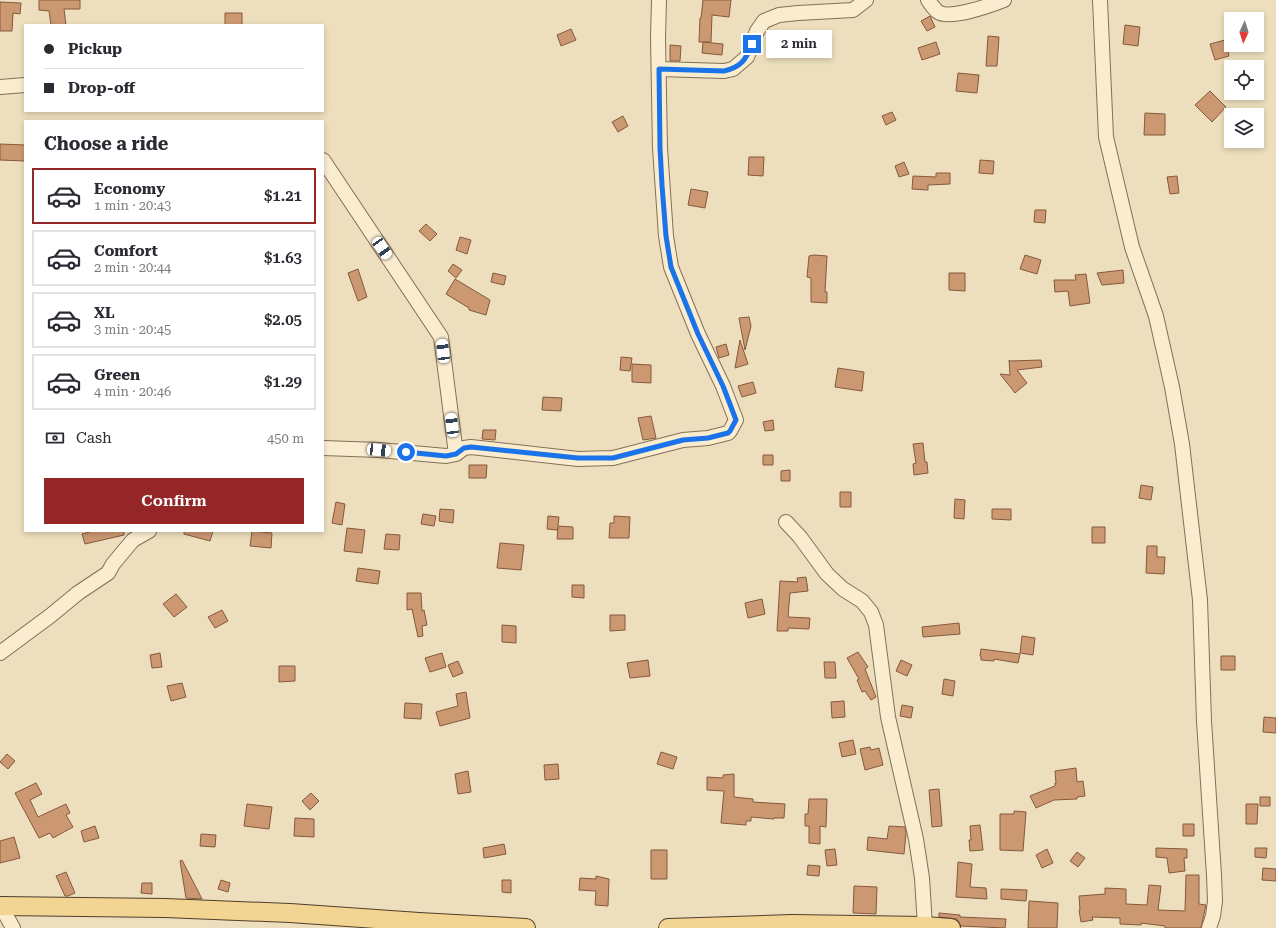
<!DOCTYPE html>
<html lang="en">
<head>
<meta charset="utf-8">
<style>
	:root { --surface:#fff; --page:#f2f2f3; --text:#2b2b33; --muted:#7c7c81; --line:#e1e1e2; --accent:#942627 }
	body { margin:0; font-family:"Roboto Serif",serif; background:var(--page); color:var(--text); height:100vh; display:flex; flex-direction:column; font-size:15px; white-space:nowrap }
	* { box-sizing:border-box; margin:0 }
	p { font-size:13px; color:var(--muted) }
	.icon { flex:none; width:22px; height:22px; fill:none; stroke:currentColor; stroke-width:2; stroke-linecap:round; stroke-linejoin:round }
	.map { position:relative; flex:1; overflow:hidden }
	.details { position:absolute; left:24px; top:120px; width:300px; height:412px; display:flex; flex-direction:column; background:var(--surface); border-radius:0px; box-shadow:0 2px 6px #0003 }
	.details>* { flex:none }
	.hud { position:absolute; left:24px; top:24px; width:300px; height:88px; border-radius:0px; box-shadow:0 2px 6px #0003; display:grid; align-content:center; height:88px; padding:0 20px; background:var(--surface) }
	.needle { width:26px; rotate:184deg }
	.fabs { position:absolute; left:1224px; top:12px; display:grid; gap:8px }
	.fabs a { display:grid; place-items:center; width:40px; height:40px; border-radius:0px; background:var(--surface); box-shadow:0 2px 6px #0003; font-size:20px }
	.end { position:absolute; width:18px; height:18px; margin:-9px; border:5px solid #1a73e8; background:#fff; box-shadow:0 0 0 2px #fff }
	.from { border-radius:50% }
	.bubble { position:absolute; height:28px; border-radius:0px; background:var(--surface); box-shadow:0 2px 6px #0003; font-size:13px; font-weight:600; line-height:28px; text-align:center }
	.car { position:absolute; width:12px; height:24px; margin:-12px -6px; border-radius:5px; box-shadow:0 0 3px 1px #0007; background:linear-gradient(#fff 24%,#345 0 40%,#fff 0 76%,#345 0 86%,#fff 0) }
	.hud b { display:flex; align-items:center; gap:14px; height:38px; font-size:15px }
	.hud b+b { border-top:1px solid var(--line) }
	.hud i { width:10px; height:10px; background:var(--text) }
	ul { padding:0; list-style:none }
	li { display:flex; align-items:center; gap:12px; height:56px; margin:0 8px 6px; padding:0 12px; border:2px solid var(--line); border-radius:0px }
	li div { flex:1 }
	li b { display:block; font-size:15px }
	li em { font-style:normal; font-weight:600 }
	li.active { border-color:var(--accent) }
	li>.icon { width:36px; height:36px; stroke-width:1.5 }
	h2 { padding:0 20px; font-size:18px; line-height:48px }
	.pay { display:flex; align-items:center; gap:10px; height:44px; padding:0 20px; font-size:15px }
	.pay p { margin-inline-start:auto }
	.cta { display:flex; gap:8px; margin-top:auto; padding:8px 20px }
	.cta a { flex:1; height:46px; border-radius:0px; background:var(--accent); color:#fff; font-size:16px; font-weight:600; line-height:46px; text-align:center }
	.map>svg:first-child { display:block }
</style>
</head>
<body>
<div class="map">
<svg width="1276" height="928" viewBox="0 0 1276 928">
	<rect width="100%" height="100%" fill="#eddfbd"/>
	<!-- building -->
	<path fill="#cc9872" stroke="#84593c" d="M 39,0 L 80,0 L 80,9 L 64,9 L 66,25 L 51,25 L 49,11 L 39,10 Z
		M 703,0 L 731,0 L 729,17 L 712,15 L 711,42 L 699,42 L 700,18 L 701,18 Z
		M 0,2 L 21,3 L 20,14 L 13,13 L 12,31 L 0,31 Z
		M 225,13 L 242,13 L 242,25 L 225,25 Z
		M 930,16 L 935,27 L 927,31 L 921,21 Z
		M 1125,25 L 1140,27 L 1138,46 L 1123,44 Z
		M 571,29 L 576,40 L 561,46 L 557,35 Z
		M 988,36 L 999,37 L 997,66 L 986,66 Z
		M 1225,40 L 1229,56 L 1215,60 L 1210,44 Z
		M 703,42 L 723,44 L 722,55 L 702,53 Z
		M 936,42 L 940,54 L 922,60 L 918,48 Z
		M 670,45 L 681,46 L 680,61 L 670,61 Z
		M 958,73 L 979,75 L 977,93 L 956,91 Z
		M 1210,91 L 1226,107 L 1212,122 L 1195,105 Z
		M 892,112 L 896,120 L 886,125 L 882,116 Z
		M 1145,113 L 1165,114 L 1165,135 L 1144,135 Z
		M 623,116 L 628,126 L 618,132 L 612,122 Z
		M 0,144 L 25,145 L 25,161 L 0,160 Z
		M 749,157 L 764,157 L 763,176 L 748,175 Z
		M 980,160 L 994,161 L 993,174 L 979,173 Z
		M 904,162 L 909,174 L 899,177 L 895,166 Z
		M 936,173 L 950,173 L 950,184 L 928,185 L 928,190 L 912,189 L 913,176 L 936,177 Z
		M 1177,176 L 1179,193 L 1170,194 L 1167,177 Z
		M 691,189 L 708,192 L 705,208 L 688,205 Z
		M 1035,210 L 1046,210 L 1045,223 L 1034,222 Z
		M 426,224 L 437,234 L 430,241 L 419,231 Z
		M 460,237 L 471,240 L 467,254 L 456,250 Z
		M 814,255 L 827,256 L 825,292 L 827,292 L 827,303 L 811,302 L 811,278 L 807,277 L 809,256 Z
		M 1025,255 L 1041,260 L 1037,274 L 1020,269 Z
		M 453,264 L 462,270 L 456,278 L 448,271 Z
		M 358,269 L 367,297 L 358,301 L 348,273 Z
		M 1123,270 L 1124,283 L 1102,285 L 1097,273 Z
		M 493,273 L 506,276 L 504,285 L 491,282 Z
		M 949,273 L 965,273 L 965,291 L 949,290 Z
		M 1086,274 L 1090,303 L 1070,306 L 1068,291 L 1055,292 L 1054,280 L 1076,280 L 1075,275 Z
		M 455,279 L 490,300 L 486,315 L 469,310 L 469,308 L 446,294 Z
		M 749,317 L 751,326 L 745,350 L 739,318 Z
		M 740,340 L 748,364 L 735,368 Z
		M 726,344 L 729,355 L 719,358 L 716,347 Z
		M 621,357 L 632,358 L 630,371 L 620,370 Z
		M 1009,360 L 1010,361 L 1041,360 L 1042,367 L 1017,370 L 1027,383 L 1015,393 L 1000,374 L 1010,375 Z
		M 632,364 L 651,365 L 651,383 L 632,382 Z
		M 838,368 L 864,372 L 862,391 L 835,387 Z
		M 753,382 L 756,393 L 742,397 L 738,386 Z
		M 543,397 L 562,398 L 561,411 L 542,410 Z
		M 651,416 L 656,438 L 643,440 L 638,418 Z
		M 773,420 L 774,430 L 765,431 L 763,422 Z
		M 483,430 L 496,430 L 495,440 L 482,439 Z
		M 923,443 L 925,462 L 927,462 L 928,473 L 914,475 L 913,464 L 916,463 L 913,444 Z
		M 763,455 L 773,455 L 773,465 L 763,465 Z
		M 469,465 L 487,465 L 486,478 L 469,478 Z
		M 790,470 L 790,481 L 781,481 L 781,471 Z
		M 1141,485 L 1153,487 L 1151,500 L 1139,498 Z
		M 840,492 L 851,492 L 851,507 L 840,507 Z
		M 955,499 L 965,500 L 964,519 L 954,518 Z
		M 336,502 L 345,504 L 342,525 L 332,523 Z
		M 440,509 L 454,510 L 453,523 L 439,521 Z
		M 992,509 L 1011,509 L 1011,520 L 992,519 Z
		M 423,514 L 436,516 L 434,526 L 421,524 Z
		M 548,516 L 559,517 L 558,526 L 573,527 L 573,539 L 557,539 L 558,527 L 557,530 L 547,529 Z
		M 614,516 L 630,517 L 629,538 L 609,538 L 610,523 L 614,523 Z
		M 1092,527 L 1105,527 L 1105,543 L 1092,543 Z
		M 347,528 L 365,530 L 362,553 L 344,551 Z
		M 93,531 L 124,531 L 124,535 L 85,544 L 82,534 Z
		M 184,531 L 213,531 L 210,541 L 184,534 Z
		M 252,531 L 272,533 L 271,548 L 250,546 Z
		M 386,534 L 400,535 L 399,550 L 384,549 Z
		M 500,543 L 524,545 L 521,570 L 497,568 Z
		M 1147,546 L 1157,546 L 1157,557 L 1165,557 L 1164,574 L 1146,573 Z
		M 358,568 L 380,571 L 378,584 L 356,581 Z
		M 806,577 L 808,591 L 790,593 L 788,617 L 810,618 L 809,629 L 788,628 L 788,631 L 777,631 L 780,581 L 798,582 L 797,578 Z
		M 572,585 L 584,585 L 584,598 L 572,597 Z
		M 407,593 L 421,593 L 422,611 L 424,610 L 427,625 L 422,626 L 423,636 L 418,637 L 412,609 L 407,610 Z
		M 176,594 L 187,607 L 174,617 L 163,604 Z
		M 762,599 L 765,614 L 748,618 L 745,603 Z
		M 222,610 L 228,621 L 215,628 L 208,617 Z
		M 610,615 L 625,615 L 625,630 L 610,631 Z
		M 959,623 L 960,634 L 923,637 L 922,627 Z
		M 502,625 L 516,626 L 516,643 L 502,642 Z
		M 1022,636 L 1035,638 L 1033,655 L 1020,653 Z
		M 981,649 L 1020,654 L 1018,663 L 994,659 L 994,661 L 981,660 L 981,656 L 980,656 Z
		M 858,652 L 868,667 L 865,669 L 876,697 L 871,700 L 865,691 L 862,692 L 857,680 L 859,679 L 847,658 Z
		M 160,653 L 162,667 L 152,668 L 150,655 Z
		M 442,653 L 446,667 L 430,672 L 425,658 Z
		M 1221,656 L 1235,656 L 1235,670 L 1221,670 Z
		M 648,660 L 650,676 L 630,678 L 627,663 Z
		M 901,660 L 912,665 L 907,676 L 896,671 Z
		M 458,661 L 463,673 L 453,677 L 448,665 Z
		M 824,662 L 835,662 L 836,678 L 825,678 Z
		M 279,666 L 295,666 L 295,681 L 279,682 Z
		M 944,679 L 955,681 L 953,696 L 942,694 Z
		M 182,683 L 186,697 L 171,701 L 167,686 Z
		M 466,692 L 470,718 L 440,726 L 436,712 L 458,706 L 456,694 Z
		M 844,701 L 845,717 L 832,718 L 831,702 Z
		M 405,703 L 422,704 L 421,719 L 404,718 Z
		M 902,705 L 913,707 L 911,718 L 900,716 Z
		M 1264,717 L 1276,718 L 1276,733 L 1263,732 Z
		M 853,740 L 856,754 L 842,757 L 839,743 Z
		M 870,747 L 871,750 L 879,748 L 883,765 L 865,770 L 860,749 Z
		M 661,752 L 677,757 L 673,769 L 657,764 Z
		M 7,754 L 15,761 L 8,769 L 0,762 Z
		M 558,764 L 559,779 L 545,780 L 544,765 Z
		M 1076,768 L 1077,782 L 1083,781 L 1085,796 L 1077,797 L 1077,799 L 1054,800 L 1036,808 L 1030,796 L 1055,786 L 1055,783 L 1056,783 L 1055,771 Z
		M 468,771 L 471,792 L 458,794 L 455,774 Z
		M 734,774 L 734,797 L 753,799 L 753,802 L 785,804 L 784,818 L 774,818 L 774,819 L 751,817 L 751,821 L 746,821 L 746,825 L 721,823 L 724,791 L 707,790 L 707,777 L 723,778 L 723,775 Z
		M 36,783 L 42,794 L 30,800 L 38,817 L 66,804 L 70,813 L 66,815 L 73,827 L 53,838 L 50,833 L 39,838 L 15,793 Z
		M 939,789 L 942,826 L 932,827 L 929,790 Z
		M 311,793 L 319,801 L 310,810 L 302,801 Z
		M 1260,797 L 1270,797 L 1270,806 L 1260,806 Z
		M 809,799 L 827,799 L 826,827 L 820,826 L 820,844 L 809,843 L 809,826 L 805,826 L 805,814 L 808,814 Z
		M 247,804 L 272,807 L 269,829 L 244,826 Z
		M 1246,804 L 1258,804 L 1257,824 L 1246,824 Z
		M 1014,811 L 1026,812 L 1023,851 L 1000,850 L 1000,814 L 1014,814 Z
		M 295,818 L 314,819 L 314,837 L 294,836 Z
		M 1183,824 L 1194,824 L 1194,836 L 1183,836 Z
		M 980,825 L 983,850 L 970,851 L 969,840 L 971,840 L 970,826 Z
		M 95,826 L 99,838 L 84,842 L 81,831 Z
		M 889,826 L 905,827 L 906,833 L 904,854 L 867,850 L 868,837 L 887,839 Z
		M 201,834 L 216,835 L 215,847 L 200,846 Z
		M 14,837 L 20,858 L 0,863 L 0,841 Z
		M 504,844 L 506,854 L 484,858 L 483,848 Z
		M 1156,848 L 1187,849 L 1187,858 L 1184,858 L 1185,871 L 1169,873 L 1167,858 L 1156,857 Z
		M 1255,848 L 1267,848 L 1266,858 L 1255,857 Z
		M 835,849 L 837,865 L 827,866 L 825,850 Z
		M 1047,849 L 1053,863 L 1042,868 L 1036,855 Z
		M 651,850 L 667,850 L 667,879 L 651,879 Z
		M 1077,852 L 1085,858 L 1078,867 L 1070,861 Z
		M 182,860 L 199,893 L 202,899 L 186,898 L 180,861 Z
		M 958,862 L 972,864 L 970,887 L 986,888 L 987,899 L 956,897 Z
		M 808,865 L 820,866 L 819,876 L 807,875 Z
		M 1263,868 L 1276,869 L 1276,881 L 1262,880 Z
		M 66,872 L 75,893 L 68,896 L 65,896 L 56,876 Z
		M 1186,875 L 1199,875 L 1199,904 L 1206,905 L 1201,928 L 1165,928 L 1165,926 L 1141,923 L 1141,925 L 1120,924 L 1120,918 L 1092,917 L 1093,920 L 1081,922 L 1079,910 L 1080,910 L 1079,896 L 1105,894 L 1105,888 L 1126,889 L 1126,904 L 1147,905 L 1149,885 L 1161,886 L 1158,910 L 1185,911 Z
		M 596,876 L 609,879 L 608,906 L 595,905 L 596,891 L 579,890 L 580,878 L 596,879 Z
		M 221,880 L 230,883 L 228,892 L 218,889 Z
		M 502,880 L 511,880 L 511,893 L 502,892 Z
		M 142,883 L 152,883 L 152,894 L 141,893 Z
		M 854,886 L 877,887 L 876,914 L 853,913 Z
		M 1001,889 L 1027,890 L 1026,901 L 1001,899 Z
		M 1029,901 L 1058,903 L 1057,928 L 1028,928 Z
		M 939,913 L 960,915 L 960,917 L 1006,919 L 1005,928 L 961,926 L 957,919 L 939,917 Z"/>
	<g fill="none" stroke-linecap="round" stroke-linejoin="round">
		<defs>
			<path id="minor" d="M 928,0 C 931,4 934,9 938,12 C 950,20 991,5 1004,0
				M 1100,0 L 1106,137 L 1132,247 L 1156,316 L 1172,387 L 1182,444 L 1200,600 L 1204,721 L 1214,875 L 1215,901 L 1213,916 L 1209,928
				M 659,69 L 724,71 L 733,69 L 747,57 L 757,31 L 764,21 L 779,15 L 798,13 L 853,10 L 866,0
				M 0,87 L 25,85
				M 323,160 L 441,337 L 456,454
				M 323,448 L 379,450 L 446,456 L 456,454 L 464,448 L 471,447 L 578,459 L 613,458 L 683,440 L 708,438 L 728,433 L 730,431 L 736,420 L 723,386 L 698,334 L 671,267 L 666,236 L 660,148 L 658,38 L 659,0
				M 786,522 L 800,537 L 827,574 L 843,589 L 862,601 L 871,612 L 876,625 L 888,717 L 916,839 L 922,878 L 925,926
				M 0,653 L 50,616 L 78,593 L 108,573 L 113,564 L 133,540 L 149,531
				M 1,906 L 13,928"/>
			<path id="major" d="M 0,906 L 165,908 L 290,913 L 419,922 L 526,928
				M 668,928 L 792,924 L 925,926 L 951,928"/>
		</defs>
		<!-- minor casing -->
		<use href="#minor" stroke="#856f56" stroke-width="16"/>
		<!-- major casing -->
		<use href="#major" stroke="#523d2b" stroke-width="20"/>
		<!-- minor -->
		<use href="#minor" stroke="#f9eccf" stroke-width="14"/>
		<!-- major -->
		<use href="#major" stroke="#f2d593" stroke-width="18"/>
	</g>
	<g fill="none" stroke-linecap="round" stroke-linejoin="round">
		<!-- route -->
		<path stroke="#1a73e8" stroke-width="5" d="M 406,452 L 446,456 L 456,454 L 464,448 L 471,447 L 578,458 L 613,458 L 683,440 L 708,438 L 728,433 L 730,431 L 736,420 L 723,386 L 698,334 L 671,267 L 666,236 L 662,185 L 660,148 L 659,69 L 724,71 C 741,67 746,60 752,44"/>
	</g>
</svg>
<div class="fabs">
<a><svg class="needle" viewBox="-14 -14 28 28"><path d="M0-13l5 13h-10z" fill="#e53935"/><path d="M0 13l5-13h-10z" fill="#7c7c81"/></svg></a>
<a><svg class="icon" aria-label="locate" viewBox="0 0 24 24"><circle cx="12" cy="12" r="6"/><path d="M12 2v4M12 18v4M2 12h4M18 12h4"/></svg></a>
<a><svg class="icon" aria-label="layers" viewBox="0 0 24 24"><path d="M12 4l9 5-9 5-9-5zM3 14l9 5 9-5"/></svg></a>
</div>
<i class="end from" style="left:406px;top:452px"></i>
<i class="end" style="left:752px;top:44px"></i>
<div class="bubble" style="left:766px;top:30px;width:66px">2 min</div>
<i class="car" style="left:382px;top:248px;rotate:146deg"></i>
<i class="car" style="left:443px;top:351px;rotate:353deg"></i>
<i class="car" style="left:452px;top:425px;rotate:353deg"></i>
<i class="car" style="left:379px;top:450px;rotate:96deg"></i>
<div class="hud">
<b><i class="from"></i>Pickup</b>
<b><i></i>Drop-off</b>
</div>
<section class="details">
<h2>Choose a ride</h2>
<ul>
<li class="active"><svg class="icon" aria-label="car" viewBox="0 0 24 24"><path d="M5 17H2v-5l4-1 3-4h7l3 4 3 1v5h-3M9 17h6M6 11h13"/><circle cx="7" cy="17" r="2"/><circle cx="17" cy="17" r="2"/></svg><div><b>Economy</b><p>1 min · 20:43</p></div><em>$1.21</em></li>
<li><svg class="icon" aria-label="car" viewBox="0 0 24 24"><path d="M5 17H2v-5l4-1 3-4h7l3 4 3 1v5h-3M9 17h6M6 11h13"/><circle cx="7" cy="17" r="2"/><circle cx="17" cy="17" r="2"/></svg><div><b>Comfort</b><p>2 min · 20:44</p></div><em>$1.63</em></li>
<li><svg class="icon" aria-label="car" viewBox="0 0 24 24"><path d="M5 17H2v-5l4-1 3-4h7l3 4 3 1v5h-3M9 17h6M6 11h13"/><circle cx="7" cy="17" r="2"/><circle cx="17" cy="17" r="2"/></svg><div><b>XL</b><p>3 min · 20:45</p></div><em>$2.05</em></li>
<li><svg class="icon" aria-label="car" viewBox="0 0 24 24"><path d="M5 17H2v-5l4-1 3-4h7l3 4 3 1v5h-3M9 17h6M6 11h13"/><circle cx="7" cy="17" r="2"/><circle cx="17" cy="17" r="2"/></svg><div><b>Green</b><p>4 min · 20:46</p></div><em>$1.29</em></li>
</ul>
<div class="pay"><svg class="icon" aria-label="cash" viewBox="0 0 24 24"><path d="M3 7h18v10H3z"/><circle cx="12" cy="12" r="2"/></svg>Cash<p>450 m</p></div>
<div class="cta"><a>Confirm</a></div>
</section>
</div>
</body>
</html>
